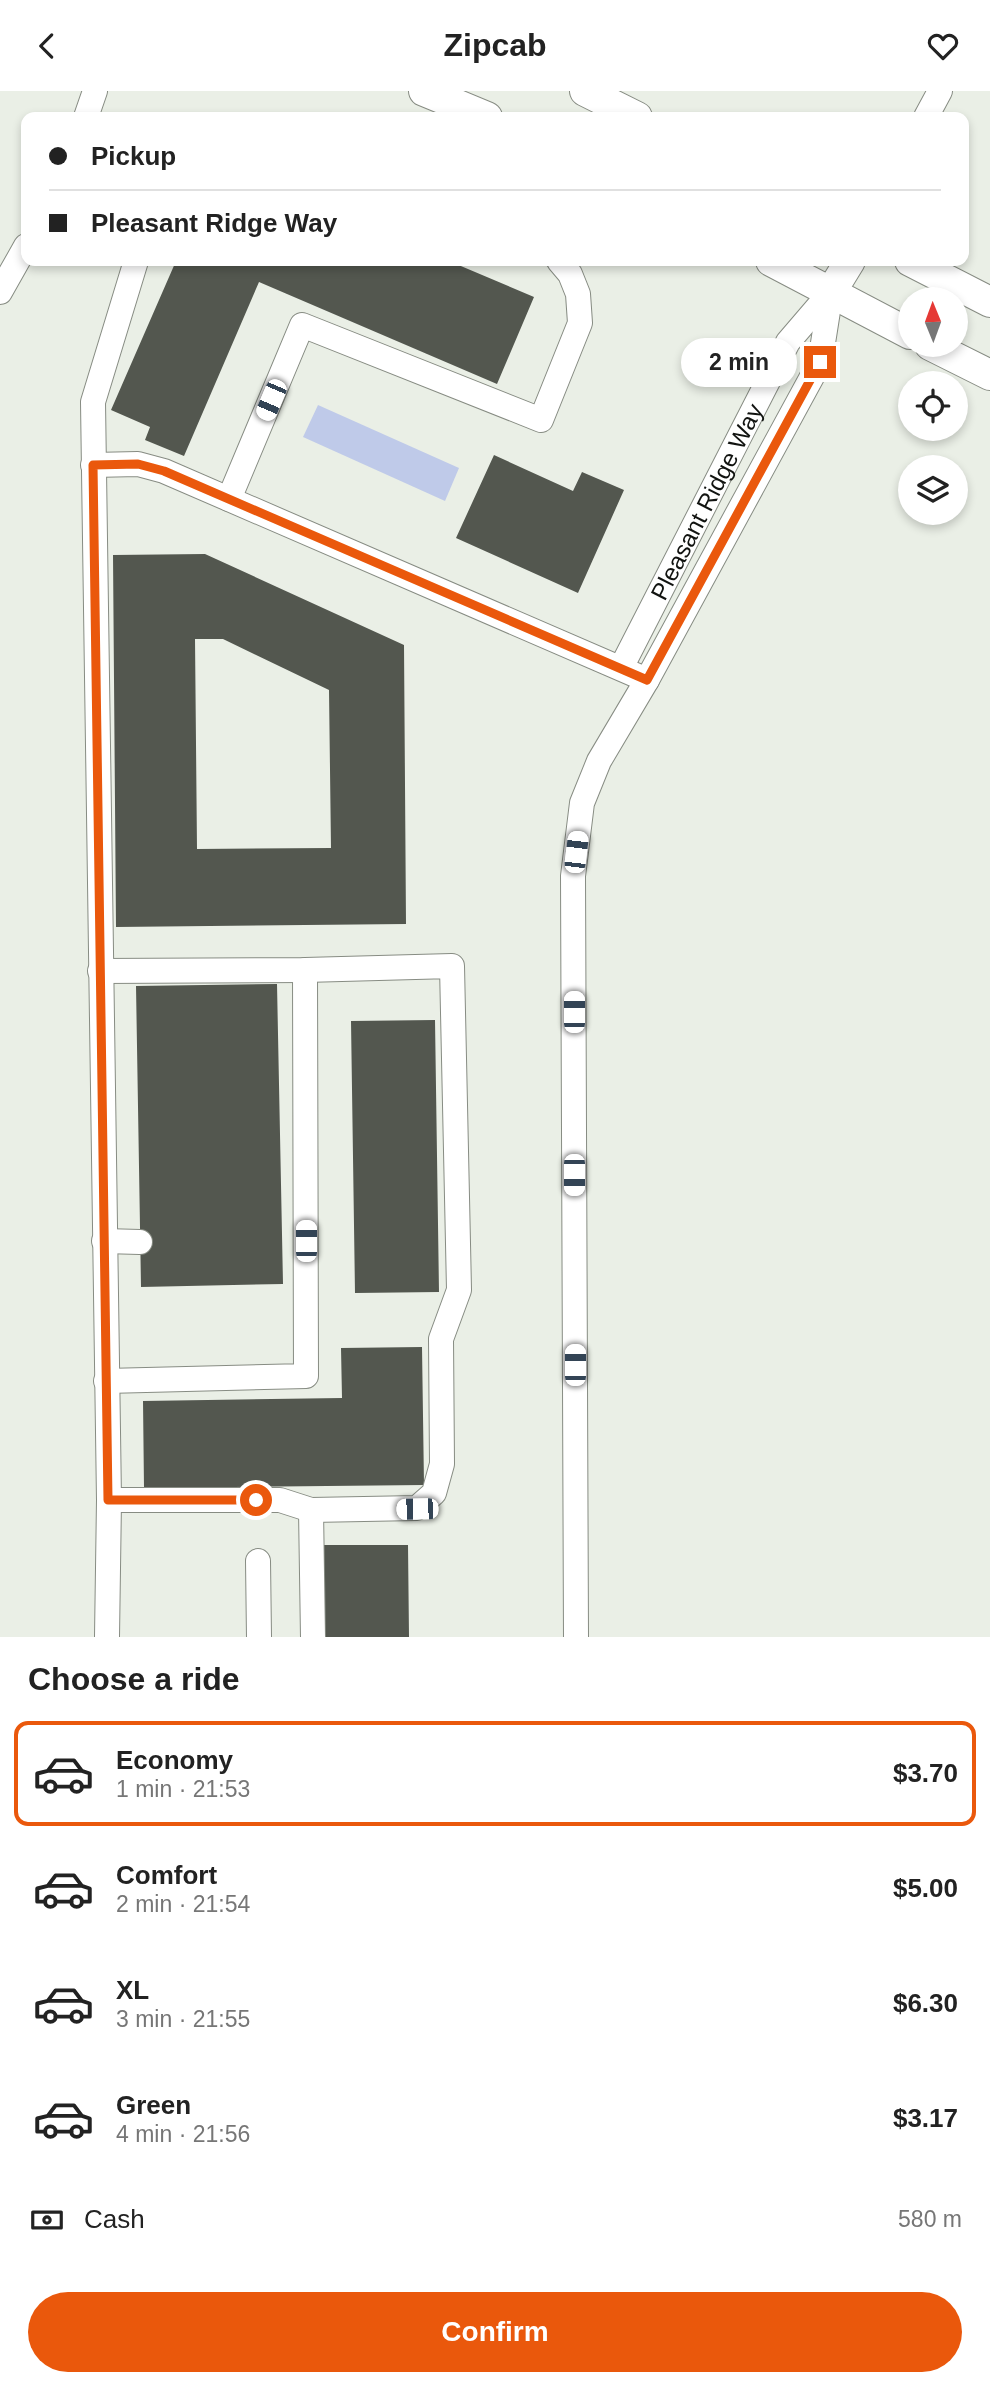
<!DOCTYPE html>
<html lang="en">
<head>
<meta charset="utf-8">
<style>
	:root { --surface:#fff; --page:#f2f2f2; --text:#222; --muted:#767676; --line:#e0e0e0; --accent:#ea580c }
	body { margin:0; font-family:Helvetica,sans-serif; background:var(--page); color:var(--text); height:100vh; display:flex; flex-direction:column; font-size:26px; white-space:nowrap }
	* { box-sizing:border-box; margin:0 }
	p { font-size:23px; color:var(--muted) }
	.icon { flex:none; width:38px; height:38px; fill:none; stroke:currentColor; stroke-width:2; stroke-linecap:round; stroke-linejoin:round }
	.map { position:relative; height:1546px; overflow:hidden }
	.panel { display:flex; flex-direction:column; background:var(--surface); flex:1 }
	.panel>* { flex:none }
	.guide { position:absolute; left:21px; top:21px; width:948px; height:154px; border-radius:14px; box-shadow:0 4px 10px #0003; display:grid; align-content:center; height:154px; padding:0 28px; background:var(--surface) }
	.needle { width:46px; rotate:359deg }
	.tools { position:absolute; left:898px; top:196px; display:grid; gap:14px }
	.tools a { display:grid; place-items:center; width:70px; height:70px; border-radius:50%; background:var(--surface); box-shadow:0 4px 10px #0003; font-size:35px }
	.end { position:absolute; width:32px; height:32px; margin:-16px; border:9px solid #ea580c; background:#fff; box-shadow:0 0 0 4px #fff }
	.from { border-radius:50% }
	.bubble { position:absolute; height:49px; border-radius:24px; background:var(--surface); box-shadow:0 4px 10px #0003; font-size:23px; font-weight:800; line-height:49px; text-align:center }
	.car { position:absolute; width:21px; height:42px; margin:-21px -10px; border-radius:9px; box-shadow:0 0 5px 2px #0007; background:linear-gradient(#fff 24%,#345 0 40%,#fff 0 76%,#345 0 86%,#fff 0) }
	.guide b { display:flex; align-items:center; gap:24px; height:66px; font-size:26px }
	.guide b+b { border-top:2px solid var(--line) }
	.guide i { width:18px; height:18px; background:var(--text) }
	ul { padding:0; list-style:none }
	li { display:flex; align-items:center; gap:21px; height:105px; margin:0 14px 10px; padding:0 14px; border:4px solid transparent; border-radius:14px }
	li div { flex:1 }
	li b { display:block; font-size:26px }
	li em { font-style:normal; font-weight:800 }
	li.selected { border-color:var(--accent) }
	li>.icon { width:63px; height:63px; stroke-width:1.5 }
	h2 { padding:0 28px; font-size:32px; line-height:84px }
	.pay { display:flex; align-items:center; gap:18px; height:77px; padding:0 28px; font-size:26px }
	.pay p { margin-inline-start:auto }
	.action { display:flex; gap:14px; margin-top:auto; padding:14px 28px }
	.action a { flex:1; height:80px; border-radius:42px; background:var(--accent); color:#fff; font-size:28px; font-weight:800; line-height:80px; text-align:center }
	header { display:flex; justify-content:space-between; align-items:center; height:91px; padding:0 28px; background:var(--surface); font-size:32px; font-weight:800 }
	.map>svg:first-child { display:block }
</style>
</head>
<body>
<header><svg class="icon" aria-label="back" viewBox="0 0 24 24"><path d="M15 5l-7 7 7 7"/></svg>Zipcab<svg class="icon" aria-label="heart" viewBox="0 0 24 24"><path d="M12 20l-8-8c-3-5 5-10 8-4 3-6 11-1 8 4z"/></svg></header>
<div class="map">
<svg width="990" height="1546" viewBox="0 0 990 1546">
	<rect width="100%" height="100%" fill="#eaefe6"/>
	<!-- water -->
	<path fill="#bfcae9" d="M 318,314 L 459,377 L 445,410 L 303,346 Z"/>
	<!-- building -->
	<path fill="#53574f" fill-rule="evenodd" d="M 176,170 L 449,170 L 534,206 L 497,293 L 259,191 L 184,365 L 145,349 L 150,336 L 111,319 Z
		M 494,364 L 573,400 L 582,381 L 624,399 L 578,502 L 456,447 Z
		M 205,463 L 404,554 L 406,833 L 116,836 L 113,464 ZM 195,548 L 223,548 L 329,599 L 331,757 L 197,758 Z
		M 277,893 L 283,1193 L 141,1196 L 136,895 Z
		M 435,929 L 439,1201 L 355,1202 L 351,930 Z
		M 422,1256 L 424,1394 L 144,1397 L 143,1310 L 342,1307 L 341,1257 Z
		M 323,1454 L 408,1454 L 409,1546 L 323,1546 Z"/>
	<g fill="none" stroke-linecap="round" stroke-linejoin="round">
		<defs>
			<g id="minor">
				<path d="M 86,26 L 95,0"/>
				<path d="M 926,26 L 940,0"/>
				<path d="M 0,201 L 26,155"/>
				<path d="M 93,374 L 138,373 L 164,380 L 647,589"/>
				<path d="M 229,408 L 302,234 L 541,329 L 580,232 L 578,203 L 570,183 L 559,170"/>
				<path id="s1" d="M 621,577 L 788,251 L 830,202"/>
				<path d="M 100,880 L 305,879 L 452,875 L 459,1199 L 441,1248 L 442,1373 L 434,1402 L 417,1417 L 311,1419 L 280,1409 L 109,1409"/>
				<path d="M 104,1150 L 140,1151"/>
				<path d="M 106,1290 L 306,1285 L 305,879"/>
				<path d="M 311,1419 L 313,1546"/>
				<path d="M 258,1470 L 259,1546"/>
				<path d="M 107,1546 L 109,1409 L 93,311 L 136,170"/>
				<path d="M 576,1546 L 573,785 L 582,712 L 599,670 L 647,589 L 820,271 L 831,201"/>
			</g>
			<path id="major" d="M 424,0 L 487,26
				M 585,0 L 637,26
				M 771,170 L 910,243
				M 910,170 L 990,211
				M 831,201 L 850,170
				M 930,254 L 990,284"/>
		</defs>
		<!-- minor casing -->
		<use href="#minor" stroke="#878c83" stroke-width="26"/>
		<!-- major casing -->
		<use href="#major" stroke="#878c83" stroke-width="32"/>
		<!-- minor -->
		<use href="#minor" stroke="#fff" stroke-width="24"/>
		<!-- major -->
		<use href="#major" stroke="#fff" stroke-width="30"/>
	</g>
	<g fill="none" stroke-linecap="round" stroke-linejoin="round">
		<!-- route -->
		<path stroke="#ea580c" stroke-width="9" d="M 256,1409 L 108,1409 L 93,374 L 138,373 L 164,380 L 647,589 L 820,271"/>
	</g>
	<g text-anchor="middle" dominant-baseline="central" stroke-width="7" stroke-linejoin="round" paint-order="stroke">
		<!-- street labels -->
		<g font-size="24" fill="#111310" stroke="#fff">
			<text stroke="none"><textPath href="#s1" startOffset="187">Pleasant Ridge Way</textPath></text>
		</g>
	</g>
</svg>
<div class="tools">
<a><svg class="needle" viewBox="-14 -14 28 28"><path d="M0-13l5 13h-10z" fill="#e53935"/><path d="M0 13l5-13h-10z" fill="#767676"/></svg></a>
<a><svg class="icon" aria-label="locate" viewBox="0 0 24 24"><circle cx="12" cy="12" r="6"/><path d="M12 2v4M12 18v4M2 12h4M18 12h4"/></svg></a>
<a><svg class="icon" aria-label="layers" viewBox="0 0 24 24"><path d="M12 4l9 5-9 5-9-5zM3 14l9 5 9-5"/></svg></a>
</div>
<i class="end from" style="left:256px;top:1409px"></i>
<i class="end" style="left:820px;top:271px"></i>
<div class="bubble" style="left:681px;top:247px;width:116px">2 min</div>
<i class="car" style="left:271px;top:309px;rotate:203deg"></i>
<i class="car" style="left:576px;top:761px;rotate:7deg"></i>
<i class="car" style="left:574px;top:921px;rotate:0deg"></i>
<i class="car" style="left:574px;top:1084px;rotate:180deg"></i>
<i class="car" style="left:306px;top:1150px;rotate:0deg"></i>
<i class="car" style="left:575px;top:1274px;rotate:0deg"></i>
<i class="car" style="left:417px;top:1418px;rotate:269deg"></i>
<div class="guide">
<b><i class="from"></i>Pickup</b>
<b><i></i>Pleasant Ridge Way</b>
</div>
</div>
<section class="panel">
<h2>Choose a ride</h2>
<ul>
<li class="selected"><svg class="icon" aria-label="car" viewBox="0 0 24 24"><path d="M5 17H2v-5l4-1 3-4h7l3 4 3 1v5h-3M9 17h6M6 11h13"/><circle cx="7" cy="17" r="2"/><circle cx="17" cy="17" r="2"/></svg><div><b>Economy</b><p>1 min · 21:53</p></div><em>$3.70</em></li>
<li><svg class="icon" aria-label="car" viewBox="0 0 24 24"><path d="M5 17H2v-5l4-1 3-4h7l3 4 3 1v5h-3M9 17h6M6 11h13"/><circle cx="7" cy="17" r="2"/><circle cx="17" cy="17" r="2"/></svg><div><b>Comfort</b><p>2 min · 21:54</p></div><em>$5.00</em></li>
<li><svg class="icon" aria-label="car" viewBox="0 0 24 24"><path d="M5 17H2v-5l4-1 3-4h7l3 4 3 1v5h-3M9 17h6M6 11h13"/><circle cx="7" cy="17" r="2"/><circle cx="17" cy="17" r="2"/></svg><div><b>XL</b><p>3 min · 21:55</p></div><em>$6.30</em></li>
<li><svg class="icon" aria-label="car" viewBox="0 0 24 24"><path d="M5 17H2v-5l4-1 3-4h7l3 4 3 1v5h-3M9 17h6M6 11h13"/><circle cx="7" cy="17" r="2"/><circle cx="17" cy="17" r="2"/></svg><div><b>Green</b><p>4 min · 21:56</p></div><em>$3.17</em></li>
</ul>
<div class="pay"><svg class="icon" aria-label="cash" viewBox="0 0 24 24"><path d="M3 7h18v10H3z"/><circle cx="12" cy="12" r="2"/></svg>Cash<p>580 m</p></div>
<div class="action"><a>Confirm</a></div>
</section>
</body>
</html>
